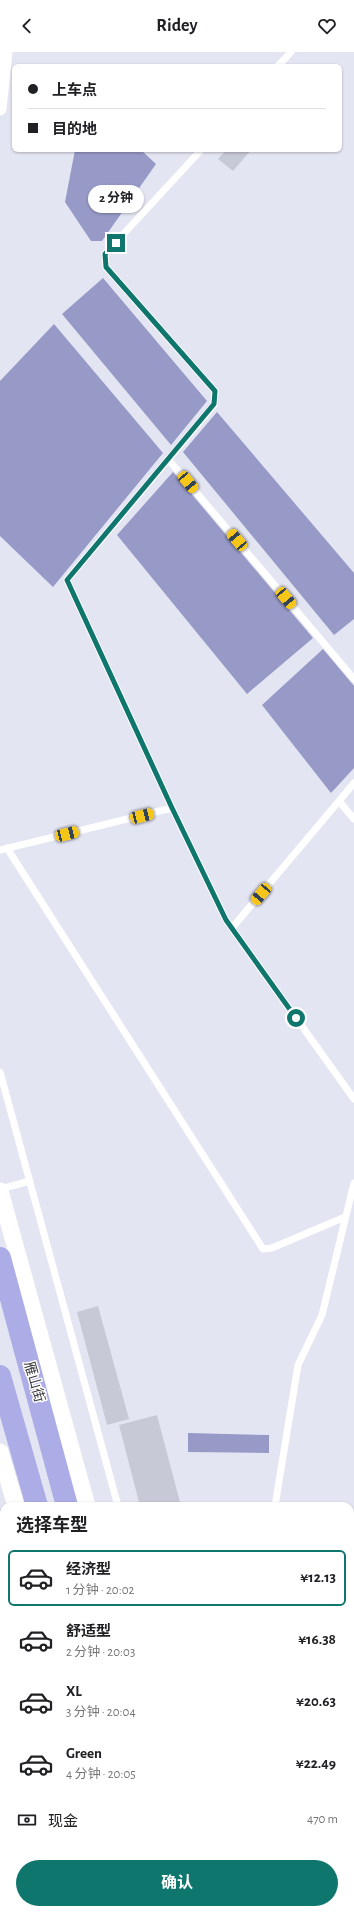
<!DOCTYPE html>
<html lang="zh">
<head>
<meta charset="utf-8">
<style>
	:root { --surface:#fff; --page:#f6f6f6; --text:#202124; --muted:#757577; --line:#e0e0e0; --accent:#0f766e }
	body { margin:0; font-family:"Alegreya Sans","Noto Sans SC",sans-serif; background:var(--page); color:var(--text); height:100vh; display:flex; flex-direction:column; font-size:15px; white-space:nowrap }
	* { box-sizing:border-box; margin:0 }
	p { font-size:13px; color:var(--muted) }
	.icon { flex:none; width:22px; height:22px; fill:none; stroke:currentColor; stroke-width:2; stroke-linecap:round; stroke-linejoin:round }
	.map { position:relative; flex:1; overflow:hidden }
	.sheet { position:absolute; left:0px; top:1450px; width:354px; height:412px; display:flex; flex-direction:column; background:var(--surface); border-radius:12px 12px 0 0; box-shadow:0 1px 3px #0004 }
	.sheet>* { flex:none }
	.top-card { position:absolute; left:12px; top:12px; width:330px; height:88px; border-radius:6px; box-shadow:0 1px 3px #0004; display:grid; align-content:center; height:88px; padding:0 16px; background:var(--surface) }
	.end { position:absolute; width:18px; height:18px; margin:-9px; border:5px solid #0f766e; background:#fff; box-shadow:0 0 0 2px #fff }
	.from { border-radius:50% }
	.bubble { position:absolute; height:28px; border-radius:14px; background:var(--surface); box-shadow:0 1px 3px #0004; font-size:13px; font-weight:700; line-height:28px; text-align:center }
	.car { position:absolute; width:12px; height:24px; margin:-12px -6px; border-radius:5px; box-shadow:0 0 3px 1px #0007; background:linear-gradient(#f5c518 24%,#345 0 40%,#f5c518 0 76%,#345 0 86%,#f5c518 0) }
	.top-card b { display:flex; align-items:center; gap:14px; height:38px; font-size:15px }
	.top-card b+b { border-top:1px solid var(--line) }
	.top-card i { width:10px; height:10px; background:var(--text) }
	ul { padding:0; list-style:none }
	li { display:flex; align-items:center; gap:12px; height:56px; margin:0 8px 6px; padding:0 8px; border:2px solid transparent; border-radius:6px }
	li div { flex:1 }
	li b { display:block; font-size:15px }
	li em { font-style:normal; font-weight:700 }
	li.on { border-color:var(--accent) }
	li>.icon { width:36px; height:36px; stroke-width:1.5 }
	h2 { padding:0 16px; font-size:18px; line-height:48px }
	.pay { display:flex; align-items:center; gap:10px; height:44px; padding:0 16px; font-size:15px }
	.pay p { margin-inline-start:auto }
	.action { display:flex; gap:8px; margin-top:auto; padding:8px 16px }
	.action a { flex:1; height:46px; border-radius:24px; background:var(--accent); color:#fff; font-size:16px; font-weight:700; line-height:46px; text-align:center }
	header { display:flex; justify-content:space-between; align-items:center; height:52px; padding:0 16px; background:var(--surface); font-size:18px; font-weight:700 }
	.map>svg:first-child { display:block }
</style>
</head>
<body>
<header><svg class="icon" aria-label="back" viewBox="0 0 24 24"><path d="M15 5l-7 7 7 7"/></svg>Ridey<svg class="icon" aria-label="heart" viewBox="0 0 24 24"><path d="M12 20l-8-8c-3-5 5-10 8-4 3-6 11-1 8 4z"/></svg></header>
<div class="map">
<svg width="354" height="1862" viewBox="0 0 354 1862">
	<rect width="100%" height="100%" fill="#e4e5f2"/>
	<!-- green -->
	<path fill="#b4b5d9" d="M 0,1541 L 4,1558 L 4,1858 L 73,1858 L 74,1862 L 0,1862 Z
		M 350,1704 L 354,1704 L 354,1862 L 201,1862 L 200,1858 L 350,1858 Z"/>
	<!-- water -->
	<path fill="#9799c7" d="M 75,98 L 141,98 L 156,112 L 102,189 L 91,189 L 65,150 Z
		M 103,226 L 207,349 L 171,393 L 62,262 Z
		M 54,272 L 163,401 L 53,535 L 0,484 L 0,329 Z
		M 217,360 L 354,521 L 354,567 L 334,583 L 183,400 Z
		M 173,420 L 313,586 L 247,642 L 117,483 Z
		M 323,597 L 354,634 L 354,716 L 331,741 L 262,653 Z
		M 188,1381 L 269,1383 L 269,1401 L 188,1400 Z"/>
	<!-- building -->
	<path fill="#c8c9d6" d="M 226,98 L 251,98 L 233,119 L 218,107 Z
		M 98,1254 L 129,1367 L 107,1373 L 77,1260 Z
		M 157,1363 L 181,1454 L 140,1454 L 119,1373 Z
		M 350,1618 L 354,1619 L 354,1637 L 350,1636 Z
		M 350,1643 L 354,1644 L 351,1664 L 350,1664 Z
		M 314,1858 L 332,1858 L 333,1862 L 303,1862 Z"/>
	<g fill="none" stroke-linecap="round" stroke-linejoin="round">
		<!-- service -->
		<path stroke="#fff" stroke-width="7" d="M 278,14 L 291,0
			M 168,407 L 354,627
			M 339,749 L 354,731
			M 172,756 L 226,868 L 354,1047
			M 7,796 L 263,1197 L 272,1196 L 345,1165
			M 0,798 L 172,756 L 67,528 L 214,353 L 215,339 L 106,215 L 105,202 L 201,98
			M 232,876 L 339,749 L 354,767
			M 0,1020 L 118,1454
			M 0,1137 L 30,1129
			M 275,1454 L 298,1313 L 322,1263 L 354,1131
			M 255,1858 L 257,1862"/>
		<!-- minor -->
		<path stroke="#fff" stroke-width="13" d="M 0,57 L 6,0"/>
		<!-- tertiary -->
		<path stroke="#fff" stroke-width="17" d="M 0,1139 L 87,1454
			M 0,1400 L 16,1454
			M 109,1858 L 110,1862
			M 187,1858 L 188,1862"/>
		<!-- trunk -->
		<path stroke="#acace7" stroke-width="22" d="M 0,1206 L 67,1454
			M 0,1324 L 37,1454
			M 132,1858 L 133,1862
			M 165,1858 L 166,1862"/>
	</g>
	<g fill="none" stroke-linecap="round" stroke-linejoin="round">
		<!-- route -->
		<path stroke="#0f766e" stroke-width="5" d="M 116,191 L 105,202 L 106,215 L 215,339 L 214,352 L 67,528 L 172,756 L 226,868 L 296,966"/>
	</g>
	<g text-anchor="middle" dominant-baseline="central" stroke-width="3" stroke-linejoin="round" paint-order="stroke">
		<!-- street labels -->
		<g font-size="14" fill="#3b3b40" stroke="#fff">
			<text transform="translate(34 1330) rotate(74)">雁山街</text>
		</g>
	</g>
</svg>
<i class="end from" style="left:296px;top:966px"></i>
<i class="end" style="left:116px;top:191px"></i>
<div class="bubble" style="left:88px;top:133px;width:56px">2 分钟</div>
<i class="car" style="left:188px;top:430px;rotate:140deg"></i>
<i class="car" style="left:237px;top:488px;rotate:320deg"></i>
<i class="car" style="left:286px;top:546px;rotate:140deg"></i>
<i class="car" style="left:142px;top:764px;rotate:76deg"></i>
<i class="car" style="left:67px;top:782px;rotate:76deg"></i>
<i class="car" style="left:261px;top:842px;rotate:220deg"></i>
<div class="top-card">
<b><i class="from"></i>上车点</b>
<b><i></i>目的地</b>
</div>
<section class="sheet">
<h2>选择车型</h2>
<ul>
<li class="on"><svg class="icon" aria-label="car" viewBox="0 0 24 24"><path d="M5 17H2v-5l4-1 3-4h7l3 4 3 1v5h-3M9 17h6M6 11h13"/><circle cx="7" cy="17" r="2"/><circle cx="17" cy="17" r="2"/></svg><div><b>经济型</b><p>1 分钟 · 20:02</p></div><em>¥12.13</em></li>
<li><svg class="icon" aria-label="car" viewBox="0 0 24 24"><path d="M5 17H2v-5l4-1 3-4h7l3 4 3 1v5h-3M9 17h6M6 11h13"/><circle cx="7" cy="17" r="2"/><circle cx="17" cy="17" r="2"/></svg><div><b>舒适型</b><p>2 分钟 · 20:03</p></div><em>¥16.38</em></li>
<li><svg class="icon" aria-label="car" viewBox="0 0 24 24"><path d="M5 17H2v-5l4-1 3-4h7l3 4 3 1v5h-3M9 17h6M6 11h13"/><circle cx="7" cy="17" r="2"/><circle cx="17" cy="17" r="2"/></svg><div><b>XL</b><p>3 分钟 · 20:04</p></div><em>¥20.63</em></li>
<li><svg class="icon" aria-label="car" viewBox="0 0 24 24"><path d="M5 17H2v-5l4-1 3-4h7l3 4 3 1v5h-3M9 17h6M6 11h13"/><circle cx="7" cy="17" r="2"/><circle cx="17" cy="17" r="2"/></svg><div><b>Green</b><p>4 分钟 · 20:05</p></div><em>¥22.49</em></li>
</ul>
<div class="pay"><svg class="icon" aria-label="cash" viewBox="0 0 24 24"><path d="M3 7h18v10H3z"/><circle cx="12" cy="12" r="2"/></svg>现金<p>470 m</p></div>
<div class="action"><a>确认</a></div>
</section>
</div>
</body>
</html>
